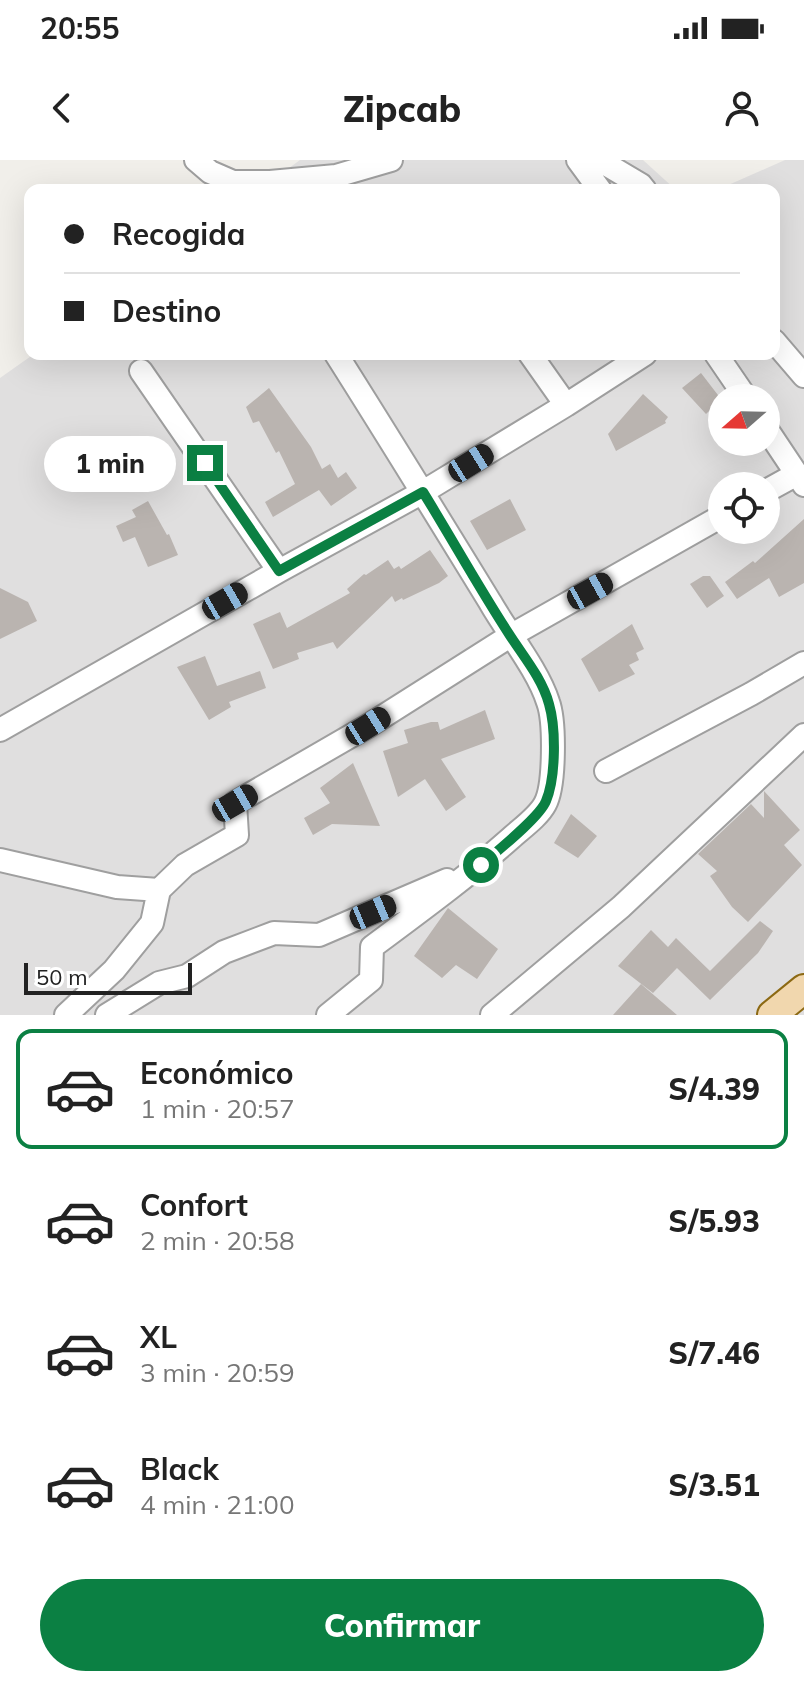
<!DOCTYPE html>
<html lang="es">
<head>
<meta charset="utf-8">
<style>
	:root { --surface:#fff; --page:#f2f2f2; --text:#222; --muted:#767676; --line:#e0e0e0; --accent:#0b8043 }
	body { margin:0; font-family:Mulish,sans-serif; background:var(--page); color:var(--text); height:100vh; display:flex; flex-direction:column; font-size:30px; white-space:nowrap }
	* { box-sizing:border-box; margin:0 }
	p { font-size:26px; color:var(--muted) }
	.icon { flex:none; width:44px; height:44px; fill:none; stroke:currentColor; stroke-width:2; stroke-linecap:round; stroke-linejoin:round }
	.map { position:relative; height:855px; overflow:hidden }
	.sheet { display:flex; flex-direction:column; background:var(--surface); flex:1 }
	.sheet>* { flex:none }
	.hud { position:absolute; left:24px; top:24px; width:756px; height:176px; border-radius:16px; box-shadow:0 8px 32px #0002; display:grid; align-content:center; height:176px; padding:0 40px; background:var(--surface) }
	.needle { width:52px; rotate:250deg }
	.tools { position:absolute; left:708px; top:224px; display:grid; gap:16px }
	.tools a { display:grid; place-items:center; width:72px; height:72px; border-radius:50%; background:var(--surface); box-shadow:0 8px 32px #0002; font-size:40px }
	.scale { position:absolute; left:24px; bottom:20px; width:168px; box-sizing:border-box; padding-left:8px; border:4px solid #222; border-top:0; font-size:22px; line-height:28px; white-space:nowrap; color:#222; -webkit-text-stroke:6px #fff; paint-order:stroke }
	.end { position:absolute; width:36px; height:36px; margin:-18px; border:10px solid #0b8043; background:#fff; box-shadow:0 0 0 4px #fff }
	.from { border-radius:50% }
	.bubble { position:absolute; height:56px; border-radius:28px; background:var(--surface); box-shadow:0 8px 32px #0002; font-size:26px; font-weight:800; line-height:56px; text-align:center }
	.car { position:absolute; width:24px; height:48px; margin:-24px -12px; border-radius:10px; box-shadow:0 0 6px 2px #0007; background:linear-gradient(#222 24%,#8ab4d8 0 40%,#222 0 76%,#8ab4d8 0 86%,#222 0) }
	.hud b { display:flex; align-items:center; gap:28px; height:76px; font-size:30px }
	.hud b+b { border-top:2px solid var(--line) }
	.hud i { width:20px; height:20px; background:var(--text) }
	ul { padding:14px 0 0; list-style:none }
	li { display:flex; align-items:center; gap:24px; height:120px; margin:0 16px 12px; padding:0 24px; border:4px solid transparent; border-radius:16px }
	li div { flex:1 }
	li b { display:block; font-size:30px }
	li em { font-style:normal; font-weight:800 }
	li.selected { border-color:var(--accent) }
	li>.icon { width:72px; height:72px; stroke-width:1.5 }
	.action { display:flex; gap:16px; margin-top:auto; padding:16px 40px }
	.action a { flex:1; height:92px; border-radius:48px; background:var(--accent); color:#fff; font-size:32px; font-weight:800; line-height:92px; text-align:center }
	.status { display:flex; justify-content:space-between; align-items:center; height:56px; padding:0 40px; background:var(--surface); direction:ltr }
	.status svg { height:22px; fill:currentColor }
	header { display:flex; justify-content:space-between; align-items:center; height:104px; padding:0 40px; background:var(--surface); font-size:36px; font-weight:800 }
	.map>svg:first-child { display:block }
</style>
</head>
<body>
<div class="status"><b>20:55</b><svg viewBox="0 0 49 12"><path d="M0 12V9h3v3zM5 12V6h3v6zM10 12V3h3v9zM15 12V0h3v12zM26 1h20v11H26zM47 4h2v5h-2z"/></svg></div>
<header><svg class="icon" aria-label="back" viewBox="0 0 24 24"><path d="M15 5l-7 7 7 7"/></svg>Zipcab<svg class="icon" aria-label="person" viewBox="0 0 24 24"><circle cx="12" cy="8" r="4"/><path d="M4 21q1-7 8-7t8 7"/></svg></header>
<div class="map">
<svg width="804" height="855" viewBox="0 0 804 855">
	<rect width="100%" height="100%" fill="#f1efea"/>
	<!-- residential -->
	<path fill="#e0dfdf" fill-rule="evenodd" d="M 300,0 L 643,0 L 676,30 L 259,30 Z
		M 785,0 L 804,0 L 804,855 L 0,855 L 0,218 L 34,194 L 774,194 L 774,30 L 717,30 ZM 722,238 L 766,238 L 766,282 L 722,282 ZM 722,326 L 766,326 L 766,370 L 722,370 Z"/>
	<!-- building -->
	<path fill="#bab4b0" d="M 701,213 L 721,239 L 706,254 L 682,228 Z
		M 269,228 L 311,287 L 322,309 L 330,304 L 338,318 L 346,312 L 357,328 L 331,346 L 319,330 L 273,357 L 265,342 L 295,324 L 279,291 L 276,293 L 259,261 L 253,263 L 246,247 Z
		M 643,234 L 668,257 L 665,261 L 666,263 L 616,291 L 608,274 Z
		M 510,339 L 526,370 L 487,390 L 470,361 Z
		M 148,341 L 167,375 L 169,374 L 178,395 L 148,407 L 135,377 L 123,382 L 116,366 L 136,357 L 132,350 Z
		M 804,359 L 804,423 L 779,437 L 769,418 L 737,439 L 725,422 L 753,401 L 755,403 Z
		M 430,390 L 448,416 L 439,423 L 403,440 L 402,438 L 395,442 L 392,436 L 337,489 L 333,482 L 297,493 L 299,499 L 273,509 L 253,464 L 280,452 L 287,468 L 350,433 L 347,429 L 364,414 L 366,415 L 388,400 L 394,409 L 399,406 L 401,409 Z
		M 703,416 L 710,416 L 724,436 L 707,448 L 690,424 Z
		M 0,428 L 28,442 L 37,461 L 0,479 Z
		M 632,464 L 644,489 L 636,493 L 639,500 L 629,505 L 635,514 L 599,532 L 581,499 Z
		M 205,496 L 217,526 L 260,511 L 266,528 L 229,542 L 231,547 L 209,560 L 177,507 Z
		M 485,550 L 495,579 L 441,599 L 466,637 L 446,651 L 425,619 L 398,637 L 383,591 L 408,583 L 404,570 L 431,562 L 438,562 L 440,570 Z
		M 353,603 L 380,666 L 332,664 L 313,675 L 304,658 L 330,643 L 320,628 Z
		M 764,631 L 800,670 L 784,685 L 802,705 L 748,762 L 732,747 L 710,716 L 717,711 L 698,694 L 751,644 L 764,658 Z
		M 571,654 L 597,676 L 578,698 L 554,683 Z
		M 448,748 L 498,789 L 477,819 L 456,805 L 442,818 L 414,796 Z
		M 760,761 L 773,771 L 758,793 L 710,840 L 677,808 L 653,833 L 618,806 L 651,770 L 668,787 L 676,778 L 710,811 Z
		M 641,824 L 677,855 L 613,855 Z"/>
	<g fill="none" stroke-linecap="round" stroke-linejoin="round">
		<defs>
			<path id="minor" d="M 196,0 L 210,12 L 233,22 L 270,22 L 336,16 L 391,0
				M 578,0 L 600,30
				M 599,0 L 641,25 L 645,30
				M 774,181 L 804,216
				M 530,194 L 566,245
				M 716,194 L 746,238
				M 141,211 L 279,411
				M 766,268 L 804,325
				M 766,331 L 797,314
				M 0,570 L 279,411 L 423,332 L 566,245 L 645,194
				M 606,611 L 751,534 L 804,503
				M 0,700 L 117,727 L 159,730
				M 66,855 L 114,810 L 152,763 L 159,730 L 185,705 L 237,675 L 235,643 L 368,566 L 510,476 L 722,356
				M 107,855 L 159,823 L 187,816 L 224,792 L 274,773 L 319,775 L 447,720
				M 328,855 L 371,820 L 372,787 C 419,752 467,717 511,678 C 522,668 538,657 545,644 C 555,626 555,561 548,542 C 538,510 507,472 490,442 C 439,359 388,276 336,194
				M 492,855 L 621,747 L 804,575"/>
			<path id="major" d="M 772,855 L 804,829"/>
		</defs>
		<!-- minor casing -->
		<use href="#minor" stroke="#9f9f9f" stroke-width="26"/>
		<!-- major casing -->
		<use href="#major" stroke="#8c6913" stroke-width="32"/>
		<!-- minor -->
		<use href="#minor" stroke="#fff" stroke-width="22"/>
		<!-- major -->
		<use href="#major" stroke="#f1d7ae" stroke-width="28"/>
	</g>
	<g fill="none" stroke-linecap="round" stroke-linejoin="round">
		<!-- route -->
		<path stroke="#0b8043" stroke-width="10" d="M 205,303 L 279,411 L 423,332 C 452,379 479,428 509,474 C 523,496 542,518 549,544 C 556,568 556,617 546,641 C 540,657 496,692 481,705"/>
	</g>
</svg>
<div class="tools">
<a><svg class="needle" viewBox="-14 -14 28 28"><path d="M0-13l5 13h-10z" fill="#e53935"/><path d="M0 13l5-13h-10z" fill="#767676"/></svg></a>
<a><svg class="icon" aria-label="locate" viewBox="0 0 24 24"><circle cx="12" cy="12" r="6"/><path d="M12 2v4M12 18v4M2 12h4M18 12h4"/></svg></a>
</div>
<div class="scale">50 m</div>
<i class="end from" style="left:481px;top:705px"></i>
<i class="end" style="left:205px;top:303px"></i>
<div class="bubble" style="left:44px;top:276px;width:132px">1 min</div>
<i class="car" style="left:471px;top:303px;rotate:58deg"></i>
<i class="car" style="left:590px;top:431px;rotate:61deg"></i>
<i class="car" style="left:225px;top:441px;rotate:60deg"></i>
<i class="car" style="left:368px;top:566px;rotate:58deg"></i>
<i class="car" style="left:235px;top:643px;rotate:60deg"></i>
<i class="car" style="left:373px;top:752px;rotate:67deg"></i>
<div class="hud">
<b><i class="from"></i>Recogida</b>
<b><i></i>Destino</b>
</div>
</div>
<section class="sheet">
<ul>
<li class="selected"><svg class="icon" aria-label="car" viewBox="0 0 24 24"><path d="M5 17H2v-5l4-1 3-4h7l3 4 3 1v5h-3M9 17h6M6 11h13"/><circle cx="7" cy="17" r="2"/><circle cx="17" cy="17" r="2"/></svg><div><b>Económico</b><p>1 min · 20:57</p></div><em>S/4.39</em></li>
<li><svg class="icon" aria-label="car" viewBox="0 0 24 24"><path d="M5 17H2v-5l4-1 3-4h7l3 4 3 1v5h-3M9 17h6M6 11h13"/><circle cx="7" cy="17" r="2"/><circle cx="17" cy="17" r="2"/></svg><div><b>Confort</b><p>2 min · 20:58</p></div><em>S/5.93</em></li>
<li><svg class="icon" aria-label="car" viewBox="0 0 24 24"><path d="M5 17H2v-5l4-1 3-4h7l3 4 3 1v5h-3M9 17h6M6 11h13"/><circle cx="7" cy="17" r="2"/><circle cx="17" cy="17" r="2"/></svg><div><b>XL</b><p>3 min · 20:59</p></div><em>S/7.46</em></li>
<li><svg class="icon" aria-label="car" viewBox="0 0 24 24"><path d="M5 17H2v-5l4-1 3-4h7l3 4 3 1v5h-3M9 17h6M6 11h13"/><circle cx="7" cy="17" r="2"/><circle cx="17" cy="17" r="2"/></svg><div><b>Black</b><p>4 min · 21:00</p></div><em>S/3.51</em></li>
</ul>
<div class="action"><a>Confirmar</a></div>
</section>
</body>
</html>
